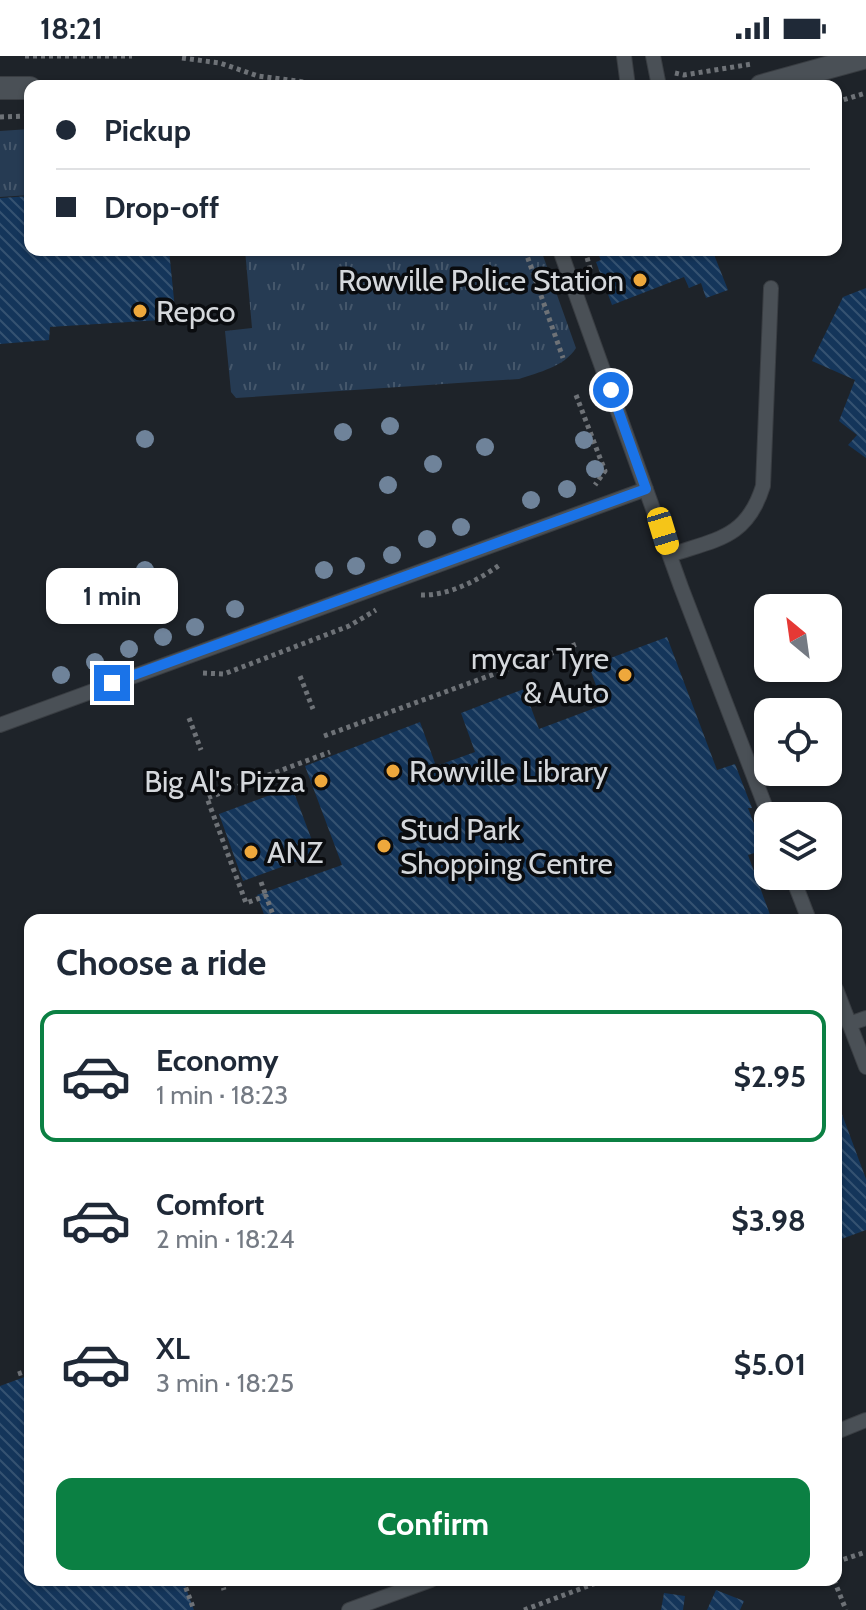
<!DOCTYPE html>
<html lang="en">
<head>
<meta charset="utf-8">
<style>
	:root { --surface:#fff; --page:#f2f2f3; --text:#1f2937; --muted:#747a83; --line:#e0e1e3; --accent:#0b8043 }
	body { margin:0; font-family:Cabin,sans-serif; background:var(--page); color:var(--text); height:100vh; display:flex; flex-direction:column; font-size:30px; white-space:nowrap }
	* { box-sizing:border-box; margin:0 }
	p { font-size:26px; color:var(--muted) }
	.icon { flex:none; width:44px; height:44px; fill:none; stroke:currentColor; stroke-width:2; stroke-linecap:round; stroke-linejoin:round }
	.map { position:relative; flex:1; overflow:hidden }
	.panel { position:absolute; left:24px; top:858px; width:818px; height:672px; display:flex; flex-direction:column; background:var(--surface); border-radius:16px; box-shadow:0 2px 6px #0004 }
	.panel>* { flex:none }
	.banner { position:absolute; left:24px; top:24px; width:818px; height:176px; border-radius:16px; box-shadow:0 2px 6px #0004; display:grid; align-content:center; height:176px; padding:0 32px; background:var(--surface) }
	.needle { width:52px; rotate:331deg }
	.controls { position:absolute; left:754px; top:538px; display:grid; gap:16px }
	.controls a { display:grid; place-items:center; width:88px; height:88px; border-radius:16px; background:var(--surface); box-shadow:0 2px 6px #0004; font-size:40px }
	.end { position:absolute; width:36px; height:36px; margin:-18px; border:10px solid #1a73e8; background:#fff; box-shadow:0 0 0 4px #fff }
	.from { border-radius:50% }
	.bubble { position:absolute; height:56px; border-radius:16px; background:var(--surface); box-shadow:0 2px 6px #0004; font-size:26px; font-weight:800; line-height:56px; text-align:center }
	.car { position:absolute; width:24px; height:48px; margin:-24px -12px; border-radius:10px; box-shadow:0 0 6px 2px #0007; background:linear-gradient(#f5c518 24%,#345 0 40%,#f5c518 0 76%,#345 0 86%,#f5c518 0) }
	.banner b { display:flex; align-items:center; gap:28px; height:76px; font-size:30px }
	.banner b+b { border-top:2px solid var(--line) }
	.banner i { width:20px; height:20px; background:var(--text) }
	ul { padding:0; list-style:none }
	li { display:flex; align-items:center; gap:24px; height:132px; margin:0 16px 12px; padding:0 16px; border:4px solid transparent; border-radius:16px }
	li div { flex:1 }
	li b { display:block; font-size:30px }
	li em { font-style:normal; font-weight:800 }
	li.current { border-color:var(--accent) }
	li>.icon { width:72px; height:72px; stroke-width:1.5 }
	h2 { padding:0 32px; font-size:36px; line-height:96px }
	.cta { display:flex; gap:16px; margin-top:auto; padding:16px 32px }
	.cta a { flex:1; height:92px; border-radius:16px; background:var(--accent); color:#fff; font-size:32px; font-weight:800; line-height:92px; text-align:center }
	.status { display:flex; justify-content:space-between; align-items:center; height:56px; padding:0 40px; background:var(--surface); direction:ltr }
	.status svg { height:22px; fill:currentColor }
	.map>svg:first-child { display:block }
</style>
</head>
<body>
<div class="status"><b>18:21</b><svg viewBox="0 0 49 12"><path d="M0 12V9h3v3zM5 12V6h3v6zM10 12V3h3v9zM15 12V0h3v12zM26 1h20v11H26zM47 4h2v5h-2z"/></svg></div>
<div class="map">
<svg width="866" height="1554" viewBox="0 0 866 1554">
	<defs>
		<pattern id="grass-tufts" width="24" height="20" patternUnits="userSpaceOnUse" patternTransform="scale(2)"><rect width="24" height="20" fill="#263b53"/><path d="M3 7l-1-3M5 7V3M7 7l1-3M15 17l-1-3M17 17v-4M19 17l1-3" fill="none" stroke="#45576b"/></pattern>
		<pattern id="building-back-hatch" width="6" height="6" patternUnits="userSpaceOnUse" patternTransform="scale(2)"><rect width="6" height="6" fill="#14355a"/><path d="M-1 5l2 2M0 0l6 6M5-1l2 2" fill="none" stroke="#355271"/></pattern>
	</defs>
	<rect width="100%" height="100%" fill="#1e2329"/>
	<!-- grass -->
	<path fill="url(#grass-tufts)" d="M 30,73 L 30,139 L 0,141 L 0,75 Z
		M 245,194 L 541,194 L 576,292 C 564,311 539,316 519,323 L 236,342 L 231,336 L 225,275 L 252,272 Z"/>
	<!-- building -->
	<path fill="url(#building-back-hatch)" d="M 30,140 L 30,194 L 169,194 L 176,263 L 50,271 L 49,284 L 0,288 L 0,142 Z
		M 596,194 L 719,194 L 713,196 L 728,234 L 706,242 L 701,227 L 689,232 L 684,221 L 612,249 L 596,206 L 601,204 Z
		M 866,232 L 866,402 L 848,389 L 857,379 L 839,365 L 855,324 L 812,305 L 843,241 Z
		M 667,581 L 717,714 L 735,708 L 752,752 L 748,752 L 764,794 L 748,799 L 772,864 L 266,864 L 257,839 L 342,809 L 305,710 L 420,666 L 436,710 L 475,696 L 461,657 L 524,633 L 539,673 L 603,649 L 589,610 Z
		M 292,731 L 317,798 L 243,825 L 219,758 Z
		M 836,1042 L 866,1123 L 866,1174 L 836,1185 Z
		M 30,1319 L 30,1524 L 183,1524 L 194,1554 L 0,1554 L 0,1330 Z
		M 716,1534 L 744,1545 L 740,1554 L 707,1554 Z
		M 664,1537 L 685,1540 L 683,1554 L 661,1554 Z"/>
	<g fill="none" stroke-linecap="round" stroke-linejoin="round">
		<defs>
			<path id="service" d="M 624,0 L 628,30
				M 653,0 L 659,30
				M 560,194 L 681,531 L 769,760
				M 670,499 C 717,483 747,482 763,430 L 771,232
				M 0,669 L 646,433
				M 792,820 L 809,864
				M 836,933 L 866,1011
				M 849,968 L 866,962
				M 836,1376 L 866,1364
				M 349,1554 L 431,1524"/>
			<path id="minor" d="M 761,30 L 866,1
				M 0,32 L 30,32"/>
		</defs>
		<!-- service casing -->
		<use href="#service" stroke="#393d42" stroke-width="16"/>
		<!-- minor casing -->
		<use href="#minor" stroke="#393d42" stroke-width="24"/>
		<!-- path -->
		<path stroke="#6e7277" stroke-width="5" stroke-dasharray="4 4" stroke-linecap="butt" d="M 25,0 L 132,0
			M 182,2 L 220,7 L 258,20 L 335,30
			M 675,17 L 684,19 L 752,8
			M 836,46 L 866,37
			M 0,61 L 30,60
			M 525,194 L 563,302
			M 585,194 L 591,216
			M 576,339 L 605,415 L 595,429
			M 421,539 C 448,540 479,524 501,508
			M 203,617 L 224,618 L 349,570 L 376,554
			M 300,620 L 313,653
			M 189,662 L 201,694
			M 324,680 L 577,588
			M 261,826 L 266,840
			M 275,864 L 266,840 L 246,847 L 207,742 L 330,696
			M 18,1318 L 30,1314
			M 836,1506 L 866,1496
			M 183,1524 L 194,1554
			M 221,1524 L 224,1534
			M 834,1524 L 846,1554
			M 524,1554 L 604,1524"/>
		<!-- service -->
		<use href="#service" stroke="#4a5056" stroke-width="14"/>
		<!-- minor -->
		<use href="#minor" stroke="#4a5056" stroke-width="22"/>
	</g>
	<!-- trees -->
	<g fill="#6f839a">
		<circle cx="390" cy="370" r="9"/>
		<circle cx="343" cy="376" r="9"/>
		<circle cx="145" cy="383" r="9"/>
		<circle cx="584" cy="384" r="9"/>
		<circle cx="485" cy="391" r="9"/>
		<circle cx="433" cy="408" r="9"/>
		<circle cx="595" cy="413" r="9"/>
		<circle cx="388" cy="429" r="9"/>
		<circle cx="567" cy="433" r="9"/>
		<circle cx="531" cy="444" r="9"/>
		<circle cx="461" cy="471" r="9"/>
		<circle cx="427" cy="483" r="9"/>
		<circle cx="392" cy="499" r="9"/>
		<circle cx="356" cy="510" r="9"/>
		<circle cx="145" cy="514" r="9"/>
		<circle cx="324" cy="514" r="9"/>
		<circle cx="235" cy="553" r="9"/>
		<circle cx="195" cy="571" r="9"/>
		<circle cx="163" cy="581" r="9"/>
		<circle cx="129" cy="593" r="9"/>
		<circle cx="95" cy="606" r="9"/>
		<circle cx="61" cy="619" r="9"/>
	</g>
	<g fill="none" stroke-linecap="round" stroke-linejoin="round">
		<!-- route -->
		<path stroke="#1a73e8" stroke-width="10" d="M 112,627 L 646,433 L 611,334"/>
	</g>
	<!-- markers -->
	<g fill="#eea83c" stroke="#0a0c0f" stroke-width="3">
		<circle cx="640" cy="224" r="8"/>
		<circle cx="140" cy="255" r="8"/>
		<circle cx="625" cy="619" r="8"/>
		<circle cx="393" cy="715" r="8"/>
		<circle cx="321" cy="725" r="8"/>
		<circle cx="384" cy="790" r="8"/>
		<circle cx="251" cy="796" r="8"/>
	</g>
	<g text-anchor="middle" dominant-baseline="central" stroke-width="7" stroke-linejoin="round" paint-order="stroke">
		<!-- poi labels -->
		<g font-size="30" fill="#d5d8dc" stroke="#0a0c0f" text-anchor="start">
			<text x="624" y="224" text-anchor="end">Rowville Police Station</text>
			<text x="156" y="255">Repco</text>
			<text x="609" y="602" text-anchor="end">mycar Tyre<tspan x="609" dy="34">&amp; Auto</tspan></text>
			<text x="409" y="715">Rowville Library</text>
			<text x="305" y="725" text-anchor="end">Big Al's Pizza</text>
			<text x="400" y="773">Stud Park<tspan x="400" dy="34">Shopping Centre</tspan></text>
			<text x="267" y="796">ANZ</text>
		</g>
	</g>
</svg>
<div class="controls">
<a><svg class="needle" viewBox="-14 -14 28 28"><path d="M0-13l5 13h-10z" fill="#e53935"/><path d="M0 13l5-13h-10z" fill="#747a83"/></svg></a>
<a><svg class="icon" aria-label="locate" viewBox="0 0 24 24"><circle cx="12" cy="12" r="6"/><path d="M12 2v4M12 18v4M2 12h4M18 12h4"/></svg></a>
<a><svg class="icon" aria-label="layers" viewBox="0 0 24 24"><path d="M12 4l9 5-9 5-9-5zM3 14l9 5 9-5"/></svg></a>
</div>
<i class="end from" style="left:611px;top:334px"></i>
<i class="end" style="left:112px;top:627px"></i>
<div class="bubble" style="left:46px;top:512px;width:132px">1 min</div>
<i class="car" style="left:663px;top:475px;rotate:163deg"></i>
<div class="banner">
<b><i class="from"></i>Pickup</b>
<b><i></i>Drop-off</b>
</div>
<section class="panel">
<h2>Choose a ride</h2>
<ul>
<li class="current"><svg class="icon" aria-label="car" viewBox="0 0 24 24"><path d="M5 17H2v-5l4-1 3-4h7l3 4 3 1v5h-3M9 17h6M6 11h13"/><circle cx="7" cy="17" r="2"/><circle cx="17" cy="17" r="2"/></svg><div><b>Economy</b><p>1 min · 18:23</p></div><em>$2.95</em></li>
<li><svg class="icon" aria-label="car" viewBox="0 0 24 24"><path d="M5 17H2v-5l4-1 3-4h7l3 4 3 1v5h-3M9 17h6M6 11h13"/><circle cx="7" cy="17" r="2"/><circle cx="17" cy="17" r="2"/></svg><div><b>Comfort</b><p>2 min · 18:24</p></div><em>$3.98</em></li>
<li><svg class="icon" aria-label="car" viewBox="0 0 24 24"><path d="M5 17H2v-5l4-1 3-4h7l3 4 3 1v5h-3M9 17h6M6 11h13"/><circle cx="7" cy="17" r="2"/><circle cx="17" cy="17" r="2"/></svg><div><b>XL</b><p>3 min · 18:25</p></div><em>$5.01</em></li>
</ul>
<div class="cta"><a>Confirm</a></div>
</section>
</div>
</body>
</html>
